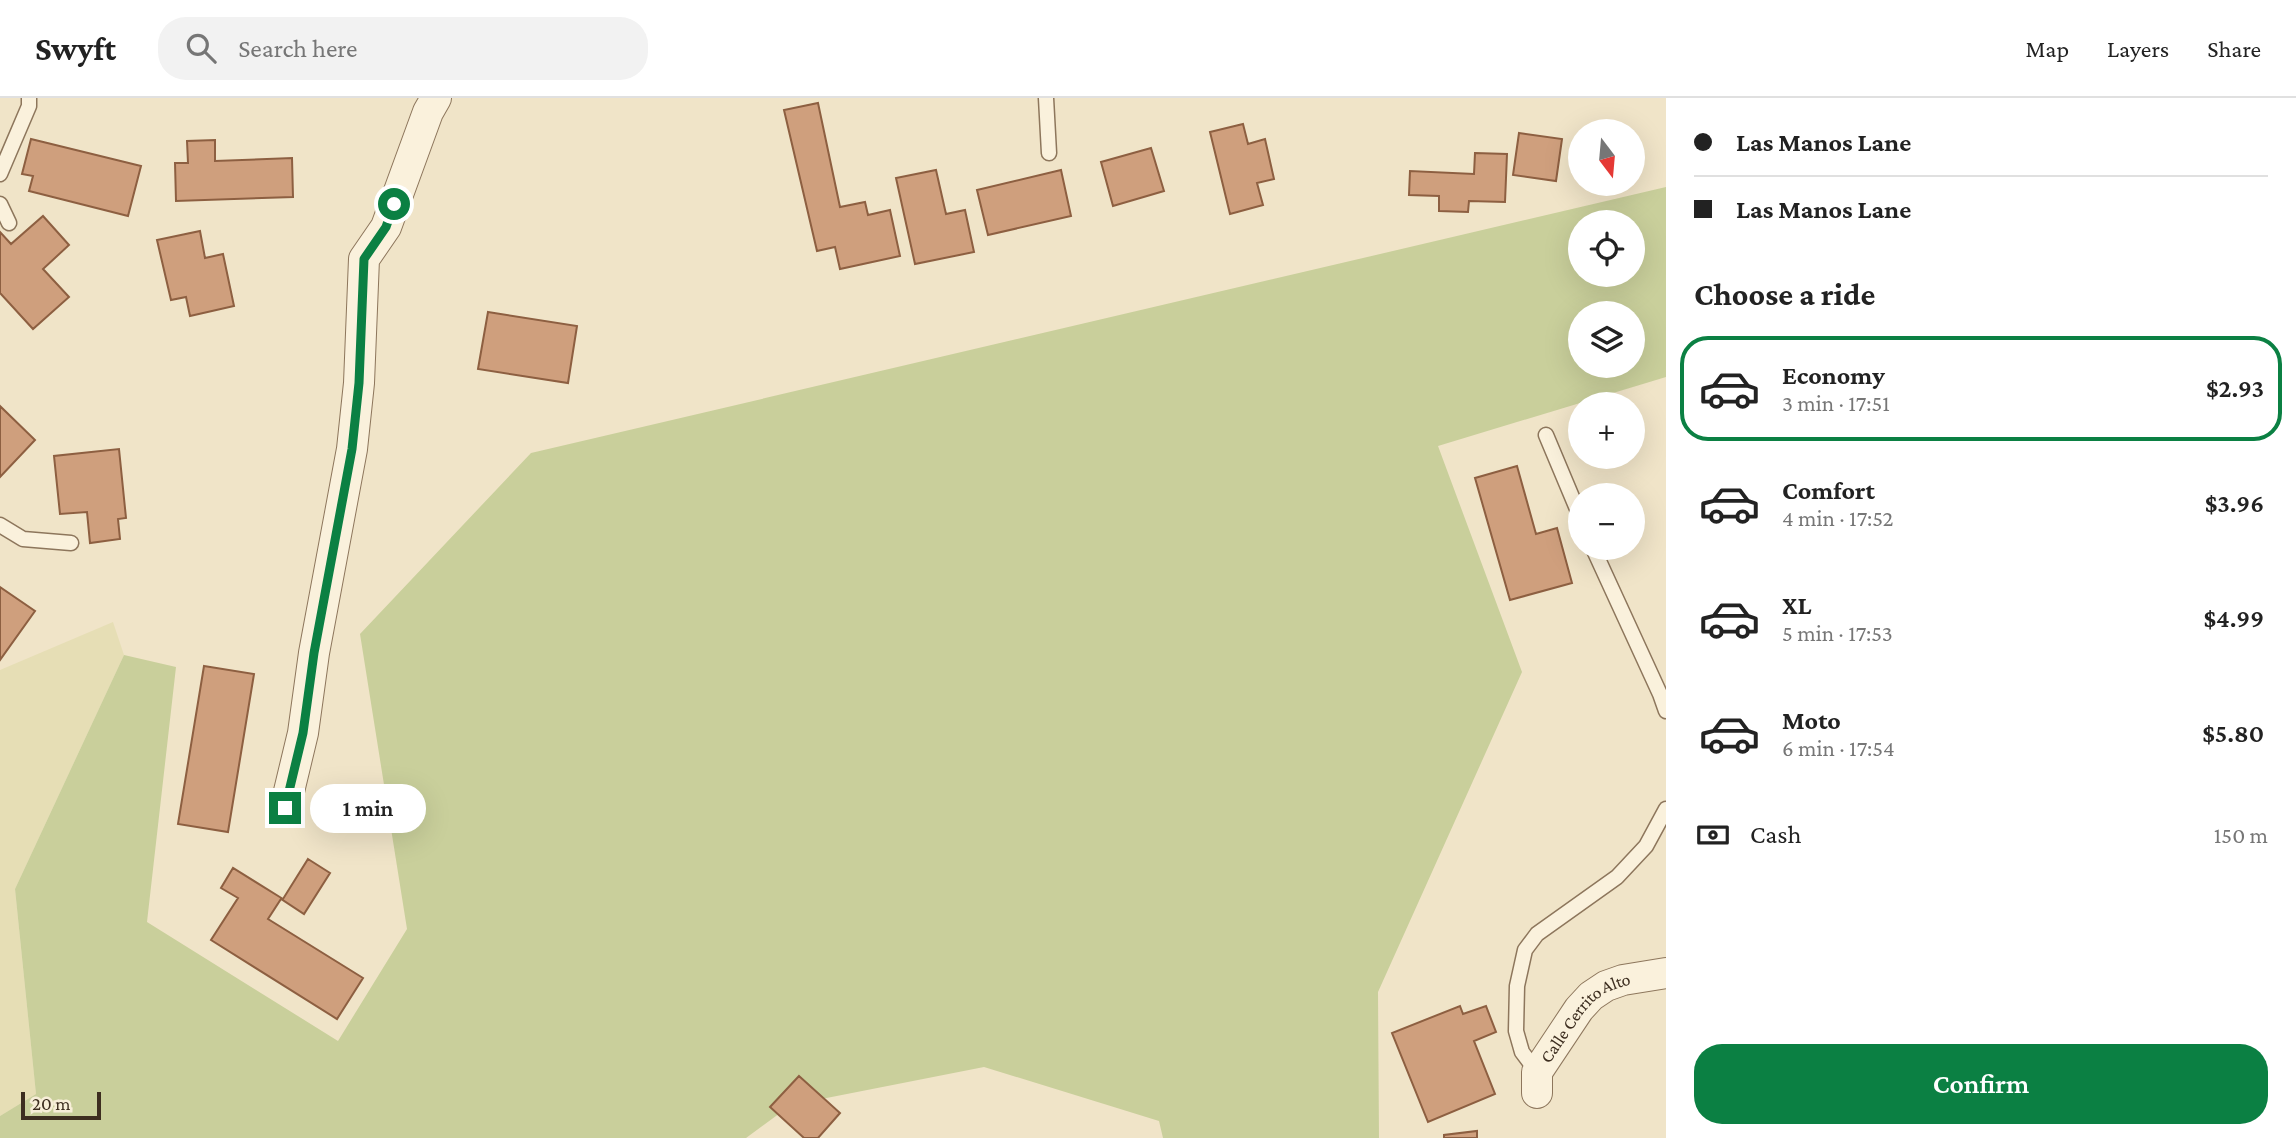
<!DOCTYPE html>
<html lang="en">
<head>
<meta charset="utf-8">
<style>
	:root { --surface:#fff; --page:#f2f2f2; --text:#222; --muted:#767676; --line:#e0e0e0; --accent:#0b8043 }
	body { margin:0; font-family:"Crimson Pro",serif; background:var(--page); color:var(--text); height:100vh; display:flex; flex-direction:column; font-size:26px; white-space:nowrap }
	* { box-sizing:border-box; margin:0 }
	p { font-size:23px; color:var(--muted) }
	.icon { flex:none; width:38px; height:38px; fill:none; stroke:currentColor; stroke-width:2; stroke-linecap:round; stroke-linejoin:round }
	.map { position:relative; flex:1; overflow:hidden }
	.details { display:flex; flex-direction:column; background:var(--surface); width:630px }
	.details>* { flex:none }
	.guide { display:grid; align-content:center; height:154px; padding:0 28px; background:var(--surface) }
	.needle { width:46px; rotate:164deg }
	.buttons { position:absolute; left:1568px; top:21px; display:grid; gap:14px }
	.buttons a { display:grid; place-items:center; width:77px; height:77px; border-radius:50%; background:var(--surface); box-shadow:0 7px 28px #0002; font-size:35px }
	.scale { position:absolute; left:21px; bottom:18px; width:80px; box-sizing:border-box; padding-left:7px; border:4px solid #3d2e20; border-top:0; font-size:19px; line-height:24px; white-space:nowrap; color:#3d2e20; -webkit-text-stroke:5px #f7eed8; paint-order:stroke }
	.end { position:absolute; width:32px; height:32px; margin:-16px; border:9px solid #0b8043; background:#fff; box-shadow:0 0 0 4px #fff }
	.from { border-radius:50% }
	.bubble { position:absolute; height:49px; border-radius:24px; background:var(--surface); box-shadow:0 7px 28px #0002; font-size:23px; font-weight:600; line-height:49px; text-align:center }
	.guide b { display:flex; align-items:center; gap:24px; height:66px; font-size:26px }
	.guide b+b { border-top:2px solid var(--line) }
	.guide i { width:18px; height:18px; background:var(--text) }
	ul { padding:0; list-style:none }
	li { display:flex; align-items:center; gap:21px; height:105px; margin:0 14px 10px; padding:0 14px; border:4px solid transparent; border-radius:28px }
	li div { flex:1 }
	li b { display:block; font-size:26px }
	li em { font-style:normal; font-weight:600 }
	li.current { border-color:var(--accent) }
	li>.icon { width:63px; height:63px; stroke-width:1.5 }
	h2 { padding:0 28px; font-size:32px; line-height:84px }
	.pay { display:flex; align-items:center; gap:18px; height:77px; padding:0 28px; font-size:26px }
	.pay p { margin-inline-start:auto }
	.button { display:flex; gap:14px; margin-top:auto; padding:14px 28px }
	.button a { flex:1; height:80px; border-radius:28px; background:var(--accent); color:#fff; font-size:28px; font-weight:600; line-height:80px; text-align:center }
	header { display:flex; align-items:center; gap:42px; box-sizing:border-box; height:98px; padding:0 35px; background:var(--surface); border-bottom:2px solid var(--line) }
	header strong { font-size:33px }
	nav { display:flex; gap:38px; margin-inline-start:auto; font-size:24px }
	.search { width:490px; height:63px; background:var(--page); display:flex; align-items:center; gap:18px; box-sizing:border-box; padding:0 24px; border-radius:28px; color:var(--muted); font-size:26px }
	main { display:flex; flex:1; min-height:0 }
	.map>svg:first-child { display:block }
</style>
</head>
<body>
<header>
<strong>Swyft</strong>
<div class="search"><svg class="icon" aria-label="search" viewBox="0 0 24 24"><circle cx="10" cy="10" r="6"/><path d="M15 15l6 6"/></svg>Search here</div>
<nav><a>Map</a><a>Layers</a><a>Share</a></nav>
</header>
<main>
<div class="map">
<svg width="1666" height="1040" viewBox="0 0 1666 1040">
	<rect width="100%" height="100%" fill="#f0e4c8"/>
	<!-- farmland -->
	<path fill="#e6deb5" d="M 113,524 L 124,557 L 15,791 L 36,996 L 0,1018 L 0,572 Z"/>
	<!-- green -->
	<path fill="#c9cf9b" fill-rule="evenodd" d="M 1666,89 L 1666,279 L 1438,348 L 1522,574 L 1378,894 L 1379,1040 L 1163,1040 L 1159,1023 L 984,969 L 791,1007 L 746,1040 L 0,1040 L 0,1018 L 36,996 L 15,791 L 124,557 L 176,569 L 147,824 L 338,943 L 407,831 L 360,536 L 531,355 ZM 1580,124 L 1633,124 L 1633,177 L 1580,177 ZM 1580,215 L 1633,215 L 1633,268 L 1580,268 Z"/>
	<!-- building -->
	<path fill="#cf9f7d" stroke="#8d5f41" stroke-width="2" d="M 818,5 L 840,109 L 865,104 L 868,117 L 890,112 L 900,158 L 840,171 L 835,149 L 817,153 L 784,12 Z
		M 1243,26 L 1248,46 L 1265,41 L 1274,81 L 1257,85 L 1263,107 L 1230,116 L 1210,34 Z
		M 1519,35 L 1562,41 L 1556,83 L 1513,77 Z
		M 31,41 L 141,68 L 128,118 L 29,93 L 33,78 L 22,76 Z
		M 215,42 L 215,63 L 292,60 L 293,99 L 176,103 L 175,65 L 188,65 L 187,43 Z
		M 1151,50 L 1164,93 L 1113,108 L 1101,64 Z
		M 1475,55 L 1507,56 L 1505,104 L 1469,103 L 1468,114 L 1439,113 L 1439,98 L 1409,97 L 1410,73 L 1474,76 Z
		M 936,72 L 946,116 L 965,112 L 974,154 L 915,166 L 896,80 Z
		M 1061,72 L 1071,118 L 988,137 L 977,92 Z
		M 43,118 L 69,147 L 43,171 L 69,199 L 33,231 L 0,195 L 0,134 L 11,146 Z
		M 200,133 L 205,160 L 223,156 L 234,208 L 190,218 L 186,199 L 171,202 L 157,142 Z
		M 488,214 L 577,228 L 568,285 L 478,271 Z
		M 0,308 L 35,342 L 0,379 Z
		M 119,351 L 126,420 L 118,421 L 120,441 L 90,445 L 87,414 L 60,416 L 54,358 Z
		M 1517,368 L 1536,436 L 1557,430 L 1572,485 L 1510,502 L 1475,380 Z
		M 0,489 L 35,513 L 0,562 Z
		M 204,568 L 254,576 L 228,734 L 178,726 Z
		M 308,761 L 330,775 L 304,816 L 281,801 L 268,821 L 363,880 L 337,921 L 211,842 L 238,800 L 221,790 L 233,770 L 283,801 Z
		M 1460,908 L 1463,916 L 1486,908 L 1496,934 L 1474,943 L 1495,996 L 1428,1024 L 1392,935 Z
		M 799,978 L 840,1015 L 818,1040 L 804,1040 L 770,1009 Z
		M 1477,1033 L 1477,1040 L 1444,1040 L 1444,1037 Z"/>
	<g fill="none" stroke-linecap="round" stroke-linejoin="round">
		<defs>
			<path id="lane" d="M 1046,0 L 1049,55
				M 0,76 L 29,8 L 29,0
				M 0,106 L 9,125
				M 1546,337 L 1580,418
				M 0,427 L 23,441 L 71,445
				M 1593,450 L 1660,596 L 1666,613
				M 1537,974 L 1522,954 L 1516,933 L 1517,888 L 1525,852 L 1537,836 L 1617,779 L 1646,748 L 1666,711"/>
			<g id="street">
				<path d="M 285,710 L 303,635 L 314,555 L 352,351 L 359,285 L 364,161 L 386,129 L 428,14 L 436,0"/>
				<path id="s1" d="M 1537,995 L 1537,974 L 1579,911 L 1591,898 L 1606,888 L 1623,882 L 1666,875"/>
			</g>
		</defs>
		<!-- lane casing -->
		<use href="#lane" stroke="#8d765c" stroke-width="17"/>
		<!-- street casing -->
		<use href="#street" stroke="#8d765c" stroke-width="32"/>
		<!-- lane -->
		<use href="#lane" stroke="#faf1dc" stroke-width="14"/>
		<!-- street -->
		<use href="#street" stroke="#faf1dc" stroke-width="30"/>
	</g>
	<g fill="none" stroke-linecap="round" stroke-linejoin="round">
		<!-- route -->
		<path stroke="#0b8043" stroke-width="9" d="M 285,710 L 303,635 L 314,555 L 352,351 L 359,285 L 364,161 L 386,129 L 394,106"/>
	</g>
	<g text-anchor="middle" dominant-baseline="central" stroke-width="5" stroke-linejoin="round" paint-order="stroke">
		<!-- street labels -->
		<g font-size="18" fill="#3d2e20" stroke="#f7eed8">
			<text stroke="none"><textPath href="#s1" startOffset="96">Calle Cerrito Alto</textPath></text>
		</g>
	</g>
</svg>
<div class="buttons">
<a><svg class="needle" viewBox="-14 -14 28 28"><path d="M0-13l5 13h-10z" fill="#e53935"/><path d="M0 13l5-13h-10z" fill="#767676"/></svg></a>
<a><svg class="icon" aria-label="locate" viewBox="0 0 24 24"><circle cx="12" cy="12" r="6"/><path d="M12 2v4M12 18v4M2 12h4M18 12h4"/></svg></a>
<a><svg class="icon" aria-label="layers" viewBox="0 0 24 24"><path d="M12 4l9 5-9 5-9-5zM3 14l9 5 9-5"/></svg></a>
<a>+</a>
<a>−</a>
</div>
<div class="scale">20 m</div>
<i class="end from" style="left:394px;top:106px"></i>
<i class="end" style="left:285px;top:710px"></i>
<div class="bubble" style="left:310px;top:686px;width:116px">1 min</div>
</div>
<section class="details">
<div class="guide">
<b><i class="from"></i>Las Manos Lane</b>
<b><i></i>Las Manos Lane</b>
</div>
<h2>Choose a ride</h2>
<ul>
<li class="current"><svg class="icon" aria-label="car" viewBox="0 0 24 24"><path d="M5 17H2v-5l4-1 3-4h7l3 4 3 1v5h-3M9 17h6M6 11h13"/><circle cx="7" cy="17" r="2"/><circle cx="17" cy="17" r="2"/></svg><div><b>Economy</b><p>3 min · 17:51</p></div><em>$2.93</em></li>
<li><svg class="icon" aria-label="car" viewBox="0 0 24 24"><path d="M5 17H2v-5l4-1 3-4h7l3 4 3 1v5h-3M9 17h6M6 11h13"/><circle cx="7" cy="17" r="2"/><circle cx="17" cy="17" r="2"/></svg><div><b>Comfort</b><p>4 min · 17:52</p></div><em>$3.96</em></li>
<li><svg class="icon" aria-label="car" viewBox="0 0 24 24"><path d="M5 17H2v-5l4-1 3-4h7l3 4 3 1v5h-3M9 17h6M6 11h13"/><circle cx="7" cy="17" r="2"/><circle cx="17" cy="17" r="2"/></svg><div><b>XL</b><p>5 min · 17:53</p></div><em>$4.99</em></li>
<li><svg class="icon" aria-label="car" viewBox="0 0 24 24"><path d="M5 17H2v-5l4-1 3-4h7l3 4 3 1v5h-3M9 17h6M6 11h13"/><circle cx="7" cy="17" r="2"/><circle cx="17" cy="17" r="2"/></svg><div><b>Moto</b><p>6 min · 17:54</p></div><em>$5.80</em></li>
</ul>
<div class="pay"><svg class="icon" aria-label="cash" viewBox="0 0 24 24"><path d="M3 7h18v10H3z"/><circle cx="12" cy="12" r="2"/></svg>Cash<p>150 m</p></div>
<div class="button"><a>Confirm</a></div>
</section>
</main>
</body>
</html>
